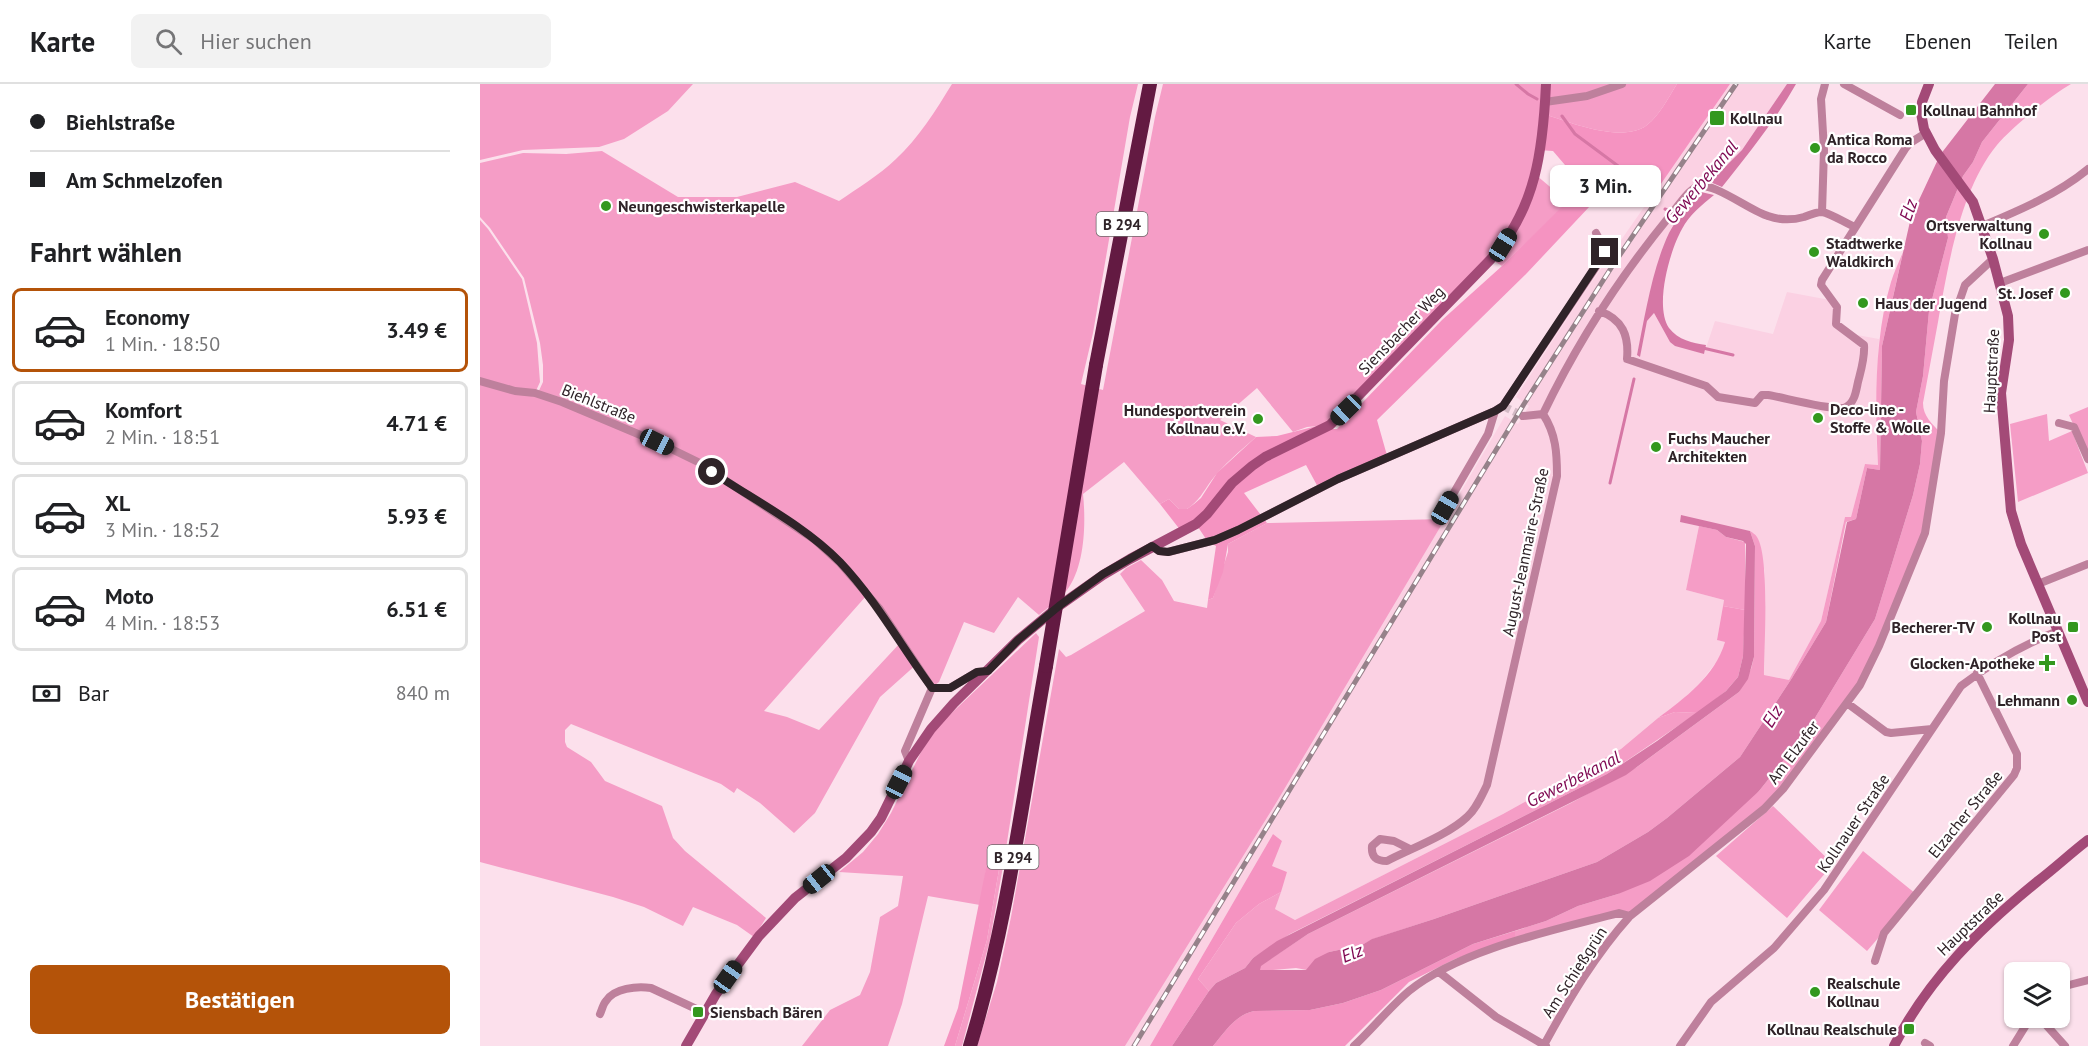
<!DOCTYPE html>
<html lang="de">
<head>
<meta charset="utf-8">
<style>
	:root { --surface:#fff; --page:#f2f2f2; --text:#202124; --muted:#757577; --line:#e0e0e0; --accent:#b45309 }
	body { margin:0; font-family:"PT Sans",sans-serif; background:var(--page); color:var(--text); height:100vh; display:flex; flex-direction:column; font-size:22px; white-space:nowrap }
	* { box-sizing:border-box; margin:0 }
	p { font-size:20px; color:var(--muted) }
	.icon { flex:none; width:33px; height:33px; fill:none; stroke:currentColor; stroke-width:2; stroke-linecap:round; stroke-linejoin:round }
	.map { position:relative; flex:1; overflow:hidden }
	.drawer { display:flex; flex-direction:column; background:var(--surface); width:480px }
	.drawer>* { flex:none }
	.guide { display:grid; align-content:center; height:132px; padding:0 30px; background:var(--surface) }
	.tools { position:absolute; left:1524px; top:878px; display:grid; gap:12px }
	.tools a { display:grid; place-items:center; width:66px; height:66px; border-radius:9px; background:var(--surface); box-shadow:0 2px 4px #0004; font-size:30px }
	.end { position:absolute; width:27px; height:27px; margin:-14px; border:8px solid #2f2328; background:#fff; box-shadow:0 0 0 3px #fff }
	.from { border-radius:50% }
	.bubble { position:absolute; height:42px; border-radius:9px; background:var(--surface); box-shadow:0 2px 4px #0004; font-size:20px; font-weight:800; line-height:42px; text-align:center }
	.car { position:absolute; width:18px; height:36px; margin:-18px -9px; border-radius:8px; box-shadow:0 0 4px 2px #0007; background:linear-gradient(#222 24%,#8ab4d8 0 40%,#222 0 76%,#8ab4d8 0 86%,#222 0) }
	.guide b { display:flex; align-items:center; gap:21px; height:57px; font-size:22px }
	.guide b+b { border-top:2px solid var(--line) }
	.guide i { width:15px; height:15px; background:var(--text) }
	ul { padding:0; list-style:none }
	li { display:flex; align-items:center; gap:18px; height:84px; margin:0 12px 9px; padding:0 18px; border:3px solid var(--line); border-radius:9px }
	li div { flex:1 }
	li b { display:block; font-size:22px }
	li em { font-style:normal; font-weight:800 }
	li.active { border-color:var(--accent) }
	li>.icon { width:54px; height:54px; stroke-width:1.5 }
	h2 { padding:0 30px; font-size:27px; line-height:72px }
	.pay { display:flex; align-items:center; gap:15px; height:66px; padding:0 30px; font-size:22px }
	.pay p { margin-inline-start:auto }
	.action { display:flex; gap:12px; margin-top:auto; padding:12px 30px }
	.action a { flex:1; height:69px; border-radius:9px; background:var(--accent); color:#fff; font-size:24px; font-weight:800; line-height:69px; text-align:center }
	header { display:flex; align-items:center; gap:36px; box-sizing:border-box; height:84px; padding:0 30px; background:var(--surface); border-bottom:2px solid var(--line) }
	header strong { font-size:28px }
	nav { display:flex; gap:33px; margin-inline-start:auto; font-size:21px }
	.search { width:420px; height:54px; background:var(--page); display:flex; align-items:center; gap:15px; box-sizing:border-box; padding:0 21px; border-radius:9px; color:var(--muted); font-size:22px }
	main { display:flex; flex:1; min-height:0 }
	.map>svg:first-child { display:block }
</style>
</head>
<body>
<header>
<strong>Karte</strong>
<div class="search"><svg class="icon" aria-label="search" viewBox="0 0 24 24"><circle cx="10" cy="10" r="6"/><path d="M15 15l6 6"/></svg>Hier suchen</div>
<nav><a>Karte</a><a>Ebenen</a><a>Teilen</a></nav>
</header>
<main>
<section class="drawer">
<div class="guide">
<b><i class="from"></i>Biehlstraße</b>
<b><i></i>Am Schmelzofen</b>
</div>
<h2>Fahrt wählen</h2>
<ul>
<li class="active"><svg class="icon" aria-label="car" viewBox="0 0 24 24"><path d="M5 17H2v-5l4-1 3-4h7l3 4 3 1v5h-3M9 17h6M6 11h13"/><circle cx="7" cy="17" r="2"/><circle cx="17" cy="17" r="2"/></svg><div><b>Economy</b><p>1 Min. · 18:50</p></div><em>3.49 €</em></li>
<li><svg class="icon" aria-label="car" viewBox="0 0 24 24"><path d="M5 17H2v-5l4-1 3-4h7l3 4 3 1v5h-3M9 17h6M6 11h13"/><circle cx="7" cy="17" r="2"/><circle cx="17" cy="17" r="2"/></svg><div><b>Komfort</b><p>2 Min. · 18:51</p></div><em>4.71 €</em></li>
<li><svg class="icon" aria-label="car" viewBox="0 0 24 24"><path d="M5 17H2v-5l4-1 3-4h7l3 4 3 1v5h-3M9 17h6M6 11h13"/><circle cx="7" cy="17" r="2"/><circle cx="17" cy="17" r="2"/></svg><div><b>XL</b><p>3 Min. · 18:52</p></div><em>5.93 €</em></li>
<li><svg class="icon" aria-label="car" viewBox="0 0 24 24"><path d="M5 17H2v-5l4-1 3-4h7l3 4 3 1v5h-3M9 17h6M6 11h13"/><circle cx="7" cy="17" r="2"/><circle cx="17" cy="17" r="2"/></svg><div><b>Moto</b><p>4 Min. · 18:53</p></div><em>6.51 €</em></li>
</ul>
<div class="pay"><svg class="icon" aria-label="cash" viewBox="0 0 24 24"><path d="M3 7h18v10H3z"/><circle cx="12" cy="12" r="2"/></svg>Bar<p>840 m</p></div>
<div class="action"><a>Bestätigen</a></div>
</section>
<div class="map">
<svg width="1608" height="962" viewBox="0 0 1608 962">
	<rect width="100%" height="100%" fill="#fce0ec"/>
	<!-- built -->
	<path fill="#fbd1e3" d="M 1250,0 L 1307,0 L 1262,66 L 1203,128 L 1190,148 L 1183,163 L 1174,195 L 1157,271 L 1160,272 L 1167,237 L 1174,229 L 1190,258 L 1224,270 L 1235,237 L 1293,250 L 1307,208 L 1350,216 L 1357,223 L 1356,240 L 1366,249 L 1399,255 L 1396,347 L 1398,381 L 1385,380 L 1371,433 L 1365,433 L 1341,537 L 1309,596 L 1284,591 L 1285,487 L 1270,447 L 1201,436 L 1201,438 L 1219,442 L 1206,506 L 1244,516 L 1237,556 L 1245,558 L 1241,572 L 1213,608 L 1178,634 L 1141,665 L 1023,730 L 815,836 L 795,825 L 807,788 L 791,782 L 802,757 L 793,750 L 670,962 L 645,962 L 965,435 L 1025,332 L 1038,340 L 1043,332 L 1049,322 L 1036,313 L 1102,212 Z"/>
	<!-- green -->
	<path fill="#f59dc6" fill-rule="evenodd" d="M 0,0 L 213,0 L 188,27 L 144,55 L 119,63 L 43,66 L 0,76 Z
		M 472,0 L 658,0 L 650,33 L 613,249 L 601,300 L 623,306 L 675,33 L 683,0 L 1197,0 C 1188,14 1180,31 1167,41 C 1143,60 1089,38 1064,30 L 1056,91 L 1088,118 L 1022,182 L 1011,175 L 850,341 L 827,343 L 813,348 L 777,304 L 740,336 L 776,353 C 760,367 744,380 731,397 C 723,408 719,417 707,425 L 699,425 L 689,415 L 680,420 L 644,378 L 603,410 C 606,439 605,482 587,506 C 580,516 568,523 559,531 L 538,513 L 514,549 L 484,538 L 459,598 L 455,601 L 451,598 L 438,579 L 400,613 L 335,729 L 314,749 L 280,719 L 257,704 L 254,709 L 241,700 L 91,640 L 85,646 L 85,658 L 87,663 L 111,678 L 125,697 L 182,722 L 193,754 L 205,767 L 286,834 L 274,853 L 257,841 L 213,823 L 203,842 L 164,823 L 133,813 L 0,778 L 0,300 L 56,313 L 63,298 L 63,281 L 60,259 L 44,194 L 10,144 L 0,133 L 0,79 L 43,69 L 86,70 L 122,67 L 198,113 L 257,113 L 315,98 L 359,117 C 378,104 398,92 416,75 C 438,55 456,26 472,0 ZM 387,511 L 421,558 L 339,646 L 307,633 L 284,627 Z
		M 1548,0 L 1591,0 C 1570,12 1532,43 1517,61 C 1480,106 1468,182 1458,238 C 1453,265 1448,292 1443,319 C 1443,332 1452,340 1461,349 L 1445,449 L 1389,583 L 1303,705 L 1150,832 L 1139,829 L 1035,858 L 1035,847 L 1066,837 L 1098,822 L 1138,810 L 1279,707 L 1327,647 L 1395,535 L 1433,411 L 1440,380 L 1442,357 L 1436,328 L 1443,292 L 1449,227 L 1468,154 L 1466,133 L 1483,92 L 1493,78 L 1502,58 Z
		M 0,136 L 8,145 L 42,195 L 57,259 L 60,298 L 55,309 L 0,295 Z
		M 1423,168 L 1402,262 L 1400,386 L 1387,384 L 1376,435 L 1366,438 L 1346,538 L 1312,594 L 1260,673 L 1187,734 L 1168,748 L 1117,778 L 954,835 L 893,855 L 882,861 L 849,868 L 827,886 L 816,884 L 780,887 L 780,882 L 828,850 L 1091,719 L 1157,683 L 1259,608 L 1271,585 L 1274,573 L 1275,462 L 1270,447 C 1273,449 1275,450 1277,453 C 1290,473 1284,563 1284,591 L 1309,596 L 1341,537 L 1365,433 L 1371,433 L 1385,380 L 1398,381 C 1395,323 1394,254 1411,198 C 1414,188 1419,178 1423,168 Z
		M 1608,323 L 1608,373 L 1589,331 Z
		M 1567,330 L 1569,357 L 1592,347 L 1608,389 L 1538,418 L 1530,340 Z
		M 965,435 L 796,719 L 645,962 L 497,962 L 517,898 L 531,833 L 579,565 L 586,573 L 591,571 L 665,527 L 640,490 L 646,484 L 661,476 L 682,496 L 694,517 L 727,524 L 728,516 L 733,514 L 748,468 L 748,460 L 787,439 Z
		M 1219,442 L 1237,446 L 1246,453 L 1265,458 L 1265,526 L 1243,522 L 1244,516 L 1206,506 Z
		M 556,549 L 559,553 L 525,771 L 510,856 L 482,962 L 475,962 L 507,856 L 522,768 L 509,769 L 500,821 L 448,812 L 422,920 L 408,962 L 322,962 L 350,926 L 380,911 L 390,888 L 400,833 L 418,822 L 423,792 L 359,788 L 383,768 L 398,750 L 411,729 L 441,668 L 459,641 Z
		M 1195,628 L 1217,629 L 1127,690 L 810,850 L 773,874 L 765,884 L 736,899 L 729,907 L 718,895 L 756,839 L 779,820 L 801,808 L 795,825 L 815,836 L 1023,730 L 1141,665 L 1178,634 Z
		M 1293,722 L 1353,780 L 1307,834 L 1236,772 Z
		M 1383,767 L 1436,810 L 1387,867 L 1339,826 Z"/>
	<!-- forest -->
	<path fill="#f593c1" d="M 1197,0 L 1250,0 L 1176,107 L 1110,122 L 1047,189 L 897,336 L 908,375 L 839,405 L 826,381 L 764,409 L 787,439 L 748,460 L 743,488 L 733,514 L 728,516 L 736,462 L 728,458 L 716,440 L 701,447 L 680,420 L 689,415 L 699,425 L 707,425 L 714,420 L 721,414 L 737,389 L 776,353 L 797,352 L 837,342 L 844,345 L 857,345 L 962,236 L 1022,182 L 1103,102 L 1073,67 L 1059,66 L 1064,30 C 1089,38 1143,60 1167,41 C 1180,31 1188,14 1197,0 Z
		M 1243,522 L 1265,526 L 1263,572 L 1258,593 L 1246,607 L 1218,629 L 1195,628 L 1178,634 C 1205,614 1235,592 1245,558 L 1237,556 Z
		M 793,750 L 802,757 L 792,782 L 807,788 L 801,808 L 779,820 L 756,839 L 718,895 L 729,907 L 692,962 L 670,962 Z
		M 522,768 L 507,856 L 475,962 L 464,962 L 478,924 L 509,769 Z
		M 1035,847 L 1035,854 L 975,875 L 929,898 L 865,962 L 733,962 C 745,948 755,931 774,927 L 830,926 L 863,919 L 901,906 L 993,860 Z"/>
	<!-- water -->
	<path fill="#d677a5" d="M 1307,0 L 1316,0 C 1295,37 1268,70 1242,103 L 1230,98 L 1262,66 Z
		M 1515,0 L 1548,0 L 1502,58 L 1493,78 L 1483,92 L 1466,133 L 1468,154 L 1449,227 L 1443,292 L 1436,328 L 1442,357 L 1440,380 L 1433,411 L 1395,535 L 1327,647 L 1279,707 L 1209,772 L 1170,797 L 1138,810 L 1098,822 L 1066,837 L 993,860 L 901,906 L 863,919 L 830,926 L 774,927 C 755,931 745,948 733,962 L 692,962 L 729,907 L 736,899 L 765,884 L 773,874 L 797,857 L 1127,690 L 1177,657 L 1246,607 L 1258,593 L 1263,572 L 1266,460 L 1263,457 L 1246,453 L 1237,446 L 1200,438 L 1201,431 L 1270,447 L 1275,462 L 1274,573 L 1268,595 L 1259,608 L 1146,691 L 828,850 L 781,882 L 780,886 L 826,886 L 835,875 L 849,868 L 882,861 L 892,855 L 954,835 L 1117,778 L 1168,748 L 1187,734 L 1260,673 L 1312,594 L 1346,538 L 1367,438 L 1376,435 L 1387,384 L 1400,386 L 1402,262 L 1431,133 L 1460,71 Z
		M 1221,108 L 1234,111 C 1222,121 1209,131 1202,145 C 1190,166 1174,222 1189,244 C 1198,256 1213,259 1226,261 L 1224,270 L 1195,262 L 1190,258 L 1174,229 L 1167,237 L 1160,273 L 1157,271 C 1165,232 1172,185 1189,149 C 1197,134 1209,121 1221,108 Z"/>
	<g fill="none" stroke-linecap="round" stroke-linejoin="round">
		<!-- stream -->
		<path stroke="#d677a5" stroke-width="3" d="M 1036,0 L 1048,10 L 1057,15
			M 1082,32 L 1095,50 L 1157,96
			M 1170,110 L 1171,112
			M 1185,125 L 1202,132
			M 1223,264 L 1253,271
			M 1130,399 L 1154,295"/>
		<!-- street-tunnel -->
		<path stroke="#d3bac5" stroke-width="8" stroke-dasharray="8 4" stroke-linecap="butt" d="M 1023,322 L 1043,332"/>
		<!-- street -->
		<path stroke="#be809c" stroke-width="8" d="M 1364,0 L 1420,31
			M 1065,18 L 1107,12 L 1142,0
			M 1342,128 L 1344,66 L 1341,15 L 1345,0
			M 1502,142 C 1538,127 1578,110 1608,85
			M 1520,199 L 1608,166
			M 1119,227 C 1143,235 1149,252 1147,275 L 1226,302 L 1238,313 L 1275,319 L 1282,311 L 1288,311 C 1302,313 1356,328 1366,323 C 1375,318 1376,307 1378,298 C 1381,286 1385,274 1384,261 L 1356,240 L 1357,223 L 1341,201 L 1342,196 L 1425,65 L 1430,59 L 1446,49
			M 0,297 L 35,307 L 55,309 L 82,318 L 177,358 L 218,378 L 335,456 L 359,478 L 399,524 L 452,604
			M 1063,330 C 1097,259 1139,194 1189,133 C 1197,124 1206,108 1217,103 C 1231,96 1272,128 1288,132 C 1299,136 1313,136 1324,133 C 1329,131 1337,128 1342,128 C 1350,129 1367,140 1375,143
			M 1043,332 L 1063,330
			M 1579,339 L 1594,343 L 1608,375
			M 965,424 L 1008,350 L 1015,327
			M 672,462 L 679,467 L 688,468 L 735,456 L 758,446 L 858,395 L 1015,327 L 1023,322 L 1126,168 L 1116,149
			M 1558,500 L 1608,480
			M 1367,619 L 1406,648 L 1411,649 L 1452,645
			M 429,677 L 425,667 L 452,604 L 470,604 L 497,588 L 508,587
			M 930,765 L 914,757 L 900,755 L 892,762 C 891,773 896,777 907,777 C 930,765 968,751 987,733 C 996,725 1001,713 1007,701 L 1077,392 C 1077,369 1076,350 1063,330
			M 1395,877 L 1404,849 L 1534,691 L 1537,684 L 1537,670 L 1497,589
			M 959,888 L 1016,933 L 1066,962
			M 1580,907 L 1589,901 L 1608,896
			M 120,930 C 122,926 123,920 126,917 C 134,904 157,902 171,904 L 225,929
			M 1559,933 L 1585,962
			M 1445,959 L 1450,962
			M 1064,961 C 1089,915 1115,871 1150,832 L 1284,725 L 1303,705 L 1380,601 L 1399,562 L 1445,449 L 1461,349 L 1464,297 L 1475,230 L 1485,201 L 1513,175
			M 874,962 C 893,944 910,923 929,907 C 981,865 1075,846 1139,829 L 1150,832
			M 1200,962 L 1231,918 L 1294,864 L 1344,806 L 1481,602 C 1511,579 1542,561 1578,547
			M 1533,962 L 1551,933"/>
		<!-- secondary -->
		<path stroke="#a34a77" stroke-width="10" d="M 1449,0 L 1442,18 L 1441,29 L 1444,45 L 1455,66 L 1493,118 L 1513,175 L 1528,232 L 1529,256 L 1521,309 L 1531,427 L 1541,460 L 1608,618
			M 206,962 L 236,910 L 279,852 L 315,814 L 366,774 L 391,748 L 401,734 L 429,677 L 451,645 L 474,619 L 538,556 L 579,522 L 623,491 L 650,475 L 716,440 L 727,430 L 752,399 L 772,382 L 785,373 L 850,341 L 1011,175 C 1056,124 1063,66 1066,0
			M 1414,962 C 1448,895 1500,844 1558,797 C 1575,784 1591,769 1608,756"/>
		<!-- highway -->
		<path stroke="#631a42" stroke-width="14" d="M 616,281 L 670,0
			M 490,962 C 528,838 543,709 566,582"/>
		<defs>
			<path id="rail" d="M 654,962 L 1044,320 L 1133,181 L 1256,0"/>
		</defs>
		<!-- rail casing -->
		<use href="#rail" stroke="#96828a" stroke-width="5"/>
		<!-- rail -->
		<use href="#rail" stroke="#fff" stroke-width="3" stroke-dasharray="9" stroke-linecap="butt"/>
		<!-- highway-bridge -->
		<path stroke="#631a42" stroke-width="14" d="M 566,582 L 616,281"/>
	</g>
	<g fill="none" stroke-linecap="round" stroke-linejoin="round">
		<!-- route -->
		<path stroke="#2f2328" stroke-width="8" d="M 232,388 C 274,416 325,442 360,478 C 396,516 421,562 452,604 L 470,604 L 497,588 L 508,587 L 538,556 L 579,522 L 623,490 L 672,462 L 679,467 L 688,468 L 735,456 L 758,446 L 858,395 L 1015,327 L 1023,322 L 1125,168"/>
	</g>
	<!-- markers -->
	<g fill="#33981e" stroke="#fff" stroke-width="2">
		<rect x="1425" y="20" width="12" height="12" rx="3"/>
		<rect x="1229" y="26" width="16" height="16" rx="3"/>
		<circle cx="1335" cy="64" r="6"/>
		<circle cx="126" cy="122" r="6"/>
		<circle cx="1564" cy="150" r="6"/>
		<circle cx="1334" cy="168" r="6"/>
		<circle cx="1585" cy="209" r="6"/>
		<circle cx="1383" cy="219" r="6"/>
		<circle cx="1338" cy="334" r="6"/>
		<circle cx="778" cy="335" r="6"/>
		<circle cx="1176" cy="363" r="6"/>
		<circle cx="1507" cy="543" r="6"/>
		<rect x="1587" y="537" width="12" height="12" rx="3"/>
		<path d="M1564 570h6v6h6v6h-6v6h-6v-6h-6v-6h6z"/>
		<circle cx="1592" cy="616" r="6"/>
		<circle cx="1335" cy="908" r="6"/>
		<rect x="212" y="922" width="12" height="12" rx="3"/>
		<rect x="1423" y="939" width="12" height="12" rx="3"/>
	</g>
	<g text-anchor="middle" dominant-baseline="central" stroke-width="4.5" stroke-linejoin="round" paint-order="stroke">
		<!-- shield labels -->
		<g fill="#fff" stroke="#6d6568" stroke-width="1.5">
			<rect x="616.5" y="128" width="51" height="24" rx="4.5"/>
			<rect x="507.5" y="761" width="51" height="24" rx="4.5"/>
		</g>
		<g font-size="15" font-weight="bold" fill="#2f2328">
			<text x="642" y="140">B 294</text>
			<text x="533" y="773">B 294</text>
		</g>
		<!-- poi labels -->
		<g font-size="16" font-weight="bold" fill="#2f2328" stroke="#fff" text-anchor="start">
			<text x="1443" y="26">Kollnau Bahnhof</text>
			<text x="1250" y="34">Kollnau</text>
			<text x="1347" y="55">Antica Roma<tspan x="1347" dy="18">da Rocco</tspan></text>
			<text x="138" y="122">Neungeschwisterkapelle</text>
			<text x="1552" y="141" text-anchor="end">Ortsverwaltung<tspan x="1552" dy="18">Kollnau</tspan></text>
			<text x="1346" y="159">Stadtwerke<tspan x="1346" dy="18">Waldkirch</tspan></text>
			<text x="1573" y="209" text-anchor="end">St. Josef</text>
			<text x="1395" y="219">Haus der Jugend</text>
			<text x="1350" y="325">Deco-line -<tspan x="1350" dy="18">Stoffe &amp; Wolle</tspan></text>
			<text x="766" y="326" text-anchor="end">Hundesportverein<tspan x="766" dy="18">Kollnau e.V.</tspan></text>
			<text x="1188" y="354">Fuchs Maucher<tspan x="1188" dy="18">Architekten</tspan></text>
			<text x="1581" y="534" text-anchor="end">Kollnau<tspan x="1581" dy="18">Post</tspan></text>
			<text x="1495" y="543" text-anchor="end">Becherer-TV</text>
			<text x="1555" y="579" text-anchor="end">Glocken-Apotheke</text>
			<text x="1580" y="616" text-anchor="end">Lehmann</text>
			<text x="1347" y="899">Realschule<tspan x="1347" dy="18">Kollnau</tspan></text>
			<text x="230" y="928">Siensbach Bären</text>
			<text x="1417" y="945" text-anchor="end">Kollnau Realschule</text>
		</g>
		<!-- street labels -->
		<g font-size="16" fill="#2f2328" stroke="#fff">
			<text transform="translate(921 246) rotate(-46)">Siensbacher Weg</text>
			<text transform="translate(1511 287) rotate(-87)">Hauptstraße</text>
			<text transform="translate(119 319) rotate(22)">Biehlstraße</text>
			<text transform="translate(1045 468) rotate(-78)">August-Jeanmaire-Straße</text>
			<text transform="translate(1313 668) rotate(-53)">Am Elzufer</text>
			<text transform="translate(1485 730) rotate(-51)">Elzacher Straße</text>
			<text transform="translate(1373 739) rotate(-56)">Kollnauer Straße</text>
			<text transform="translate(1490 839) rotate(-44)">Hauptstraße</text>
			<text transform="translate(1094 888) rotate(-57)">Am Schießgrün</text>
		</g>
		<!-- water labels -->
		<g font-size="18" font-style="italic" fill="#7e0751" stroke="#fff">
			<text transform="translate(1221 98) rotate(-50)">Gewerbekanal</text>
			<text transform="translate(1428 126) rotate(-72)">Elz</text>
			<text transform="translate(1292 632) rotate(-58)">Elz</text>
			<text transform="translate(1093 695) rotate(-27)">Gewerbekanal</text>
			<text transform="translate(872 869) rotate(-22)">Elz</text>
		</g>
	</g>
</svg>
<div class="tools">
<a><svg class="icon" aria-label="layers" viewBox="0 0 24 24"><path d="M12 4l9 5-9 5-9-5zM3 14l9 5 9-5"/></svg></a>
</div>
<i class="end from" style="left:232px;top:388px"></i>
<i class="end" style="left:1125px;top:168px"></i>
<div class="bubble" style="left:1070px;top:81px;width:111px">3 Min.</div>
<i class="car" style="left:1023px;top:161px;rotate:32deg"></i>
<i class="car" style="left:866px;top:326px;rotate:226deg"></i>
<i class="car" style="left:177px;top:358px;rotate:116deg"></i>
<i class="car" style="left:965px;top:424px;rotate:30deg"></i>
<i class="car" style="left:419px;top:698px;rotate:27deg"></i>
<i class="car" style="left:339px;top:795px;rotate:231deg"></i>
<i class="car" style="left:248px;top:893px;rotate:35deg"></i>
</div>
</main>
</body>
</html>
